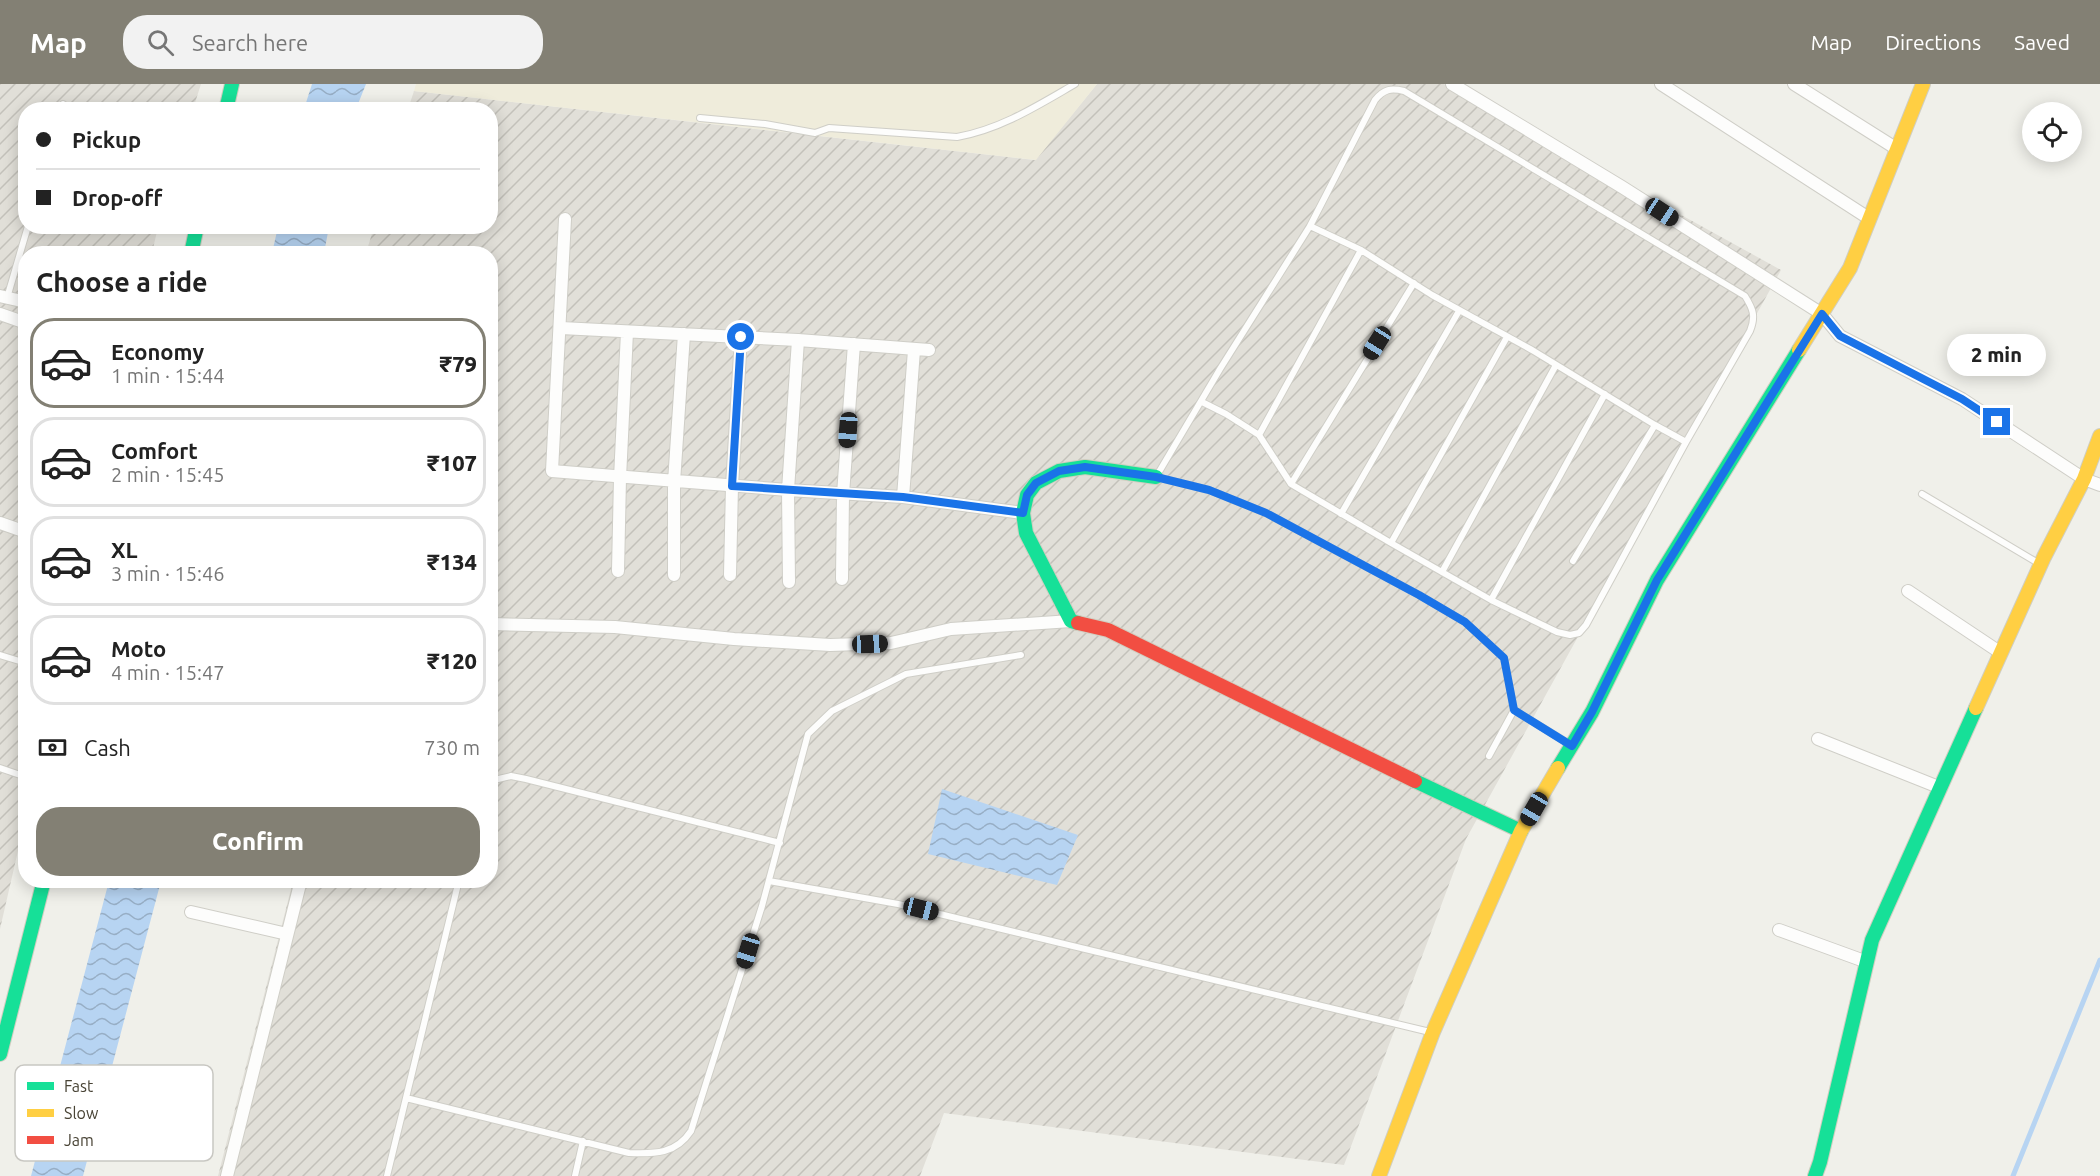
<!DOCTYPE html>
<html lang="en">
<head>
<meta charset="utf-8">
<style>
	:root { --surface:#fff; --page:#f2f2f2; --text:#222; --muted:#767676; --line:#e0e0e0; --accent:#838074 }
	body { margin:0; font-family:Ubuntu,sans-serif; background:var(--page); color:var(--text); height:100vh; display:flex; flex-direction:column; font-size:22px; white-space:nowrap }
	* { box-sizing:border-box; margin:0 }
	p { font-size:20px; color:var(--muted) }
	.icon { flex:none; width:33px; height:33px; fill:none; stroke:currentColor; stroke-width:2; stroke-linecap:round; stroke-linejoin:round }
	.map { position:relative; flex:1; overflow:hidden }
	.panel { position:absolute; left:18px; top:162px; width:480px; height:642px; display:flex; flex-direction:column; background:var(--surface); border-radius:24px; box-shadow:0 3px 15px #0003 }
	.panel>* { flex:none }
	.guide { position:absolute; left:18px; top:18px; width:480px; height:132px; border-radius:24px; box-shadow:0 3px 15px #0003; display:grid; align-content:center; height:132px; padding:0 18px; background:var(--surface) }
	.tools { position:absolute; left:2022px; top:18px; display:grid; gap:12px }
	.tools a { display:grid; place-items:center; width:60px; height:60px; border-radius:50%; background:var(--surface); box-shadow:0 3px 15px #0003; font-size:30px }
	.end { position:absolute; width:27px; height:27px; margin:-14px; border:8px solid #1a73e8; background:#fff; box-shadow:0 0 0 3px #fff }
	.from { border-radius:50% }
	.bubble { position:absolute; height:42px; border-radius:21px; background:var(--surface); box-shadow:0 3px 15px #0003; font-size:20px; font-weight:800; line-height:42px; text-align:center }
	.car { position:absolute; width:18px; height:36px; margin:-18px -9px; border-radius:8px; box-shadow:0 0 4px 2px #0007; background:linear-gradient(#222 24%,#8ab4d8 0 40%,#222 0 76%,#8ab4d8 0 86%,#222 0) }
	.guide b { display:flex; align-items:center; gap:21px; height:57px; font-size:22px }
	.guide b+b { border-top:2px solid var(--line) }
	.guide i { width:15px; height:15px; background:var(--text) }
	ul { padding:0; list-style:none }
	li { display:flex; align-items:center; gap:18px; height:90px; margin:0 12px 9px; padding:0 6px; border:3px solid var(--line); border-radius:24px }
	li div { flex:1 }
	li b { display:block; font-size:22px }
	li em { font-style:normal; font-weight:800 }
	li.current { border-color:var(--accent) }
	li>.icon { width:54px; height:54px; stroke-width:1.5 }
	h2 { padding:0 18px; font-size:27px; line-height:72px }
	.pay { display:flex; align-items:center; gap:15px; height:66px; padding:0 18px; font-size:22px }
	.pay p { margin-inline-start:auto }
	.primary-button { display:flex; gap:12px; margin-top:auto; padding:12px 18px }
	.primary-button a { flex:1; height:69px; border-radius:24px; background:var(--accent); color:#fff; font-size:24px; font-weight:800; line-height:69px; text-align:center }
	header { display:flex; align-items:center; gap:36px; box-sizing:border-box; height:84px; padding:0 30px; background:var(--accent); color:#fff }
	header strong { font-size:28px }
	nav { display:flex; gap:33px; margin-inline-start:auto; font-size:21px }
	.search { width:420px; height:54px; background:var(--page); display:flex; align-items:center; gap:15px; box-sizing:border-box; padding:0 21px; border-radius:24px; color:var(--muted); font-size:22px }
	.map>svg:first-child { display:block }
</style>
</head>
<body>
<header>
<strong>Map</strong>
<div class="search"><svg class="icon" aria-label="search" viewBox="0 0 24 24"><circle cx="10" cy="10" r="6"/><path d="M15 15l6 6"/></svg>Search here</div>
<nav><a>Map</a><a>Directions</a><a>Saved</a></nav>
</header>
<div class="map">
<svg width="2100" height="1092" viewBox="0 0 2100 1092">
	<defs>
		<pattern id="industrial-furrows" width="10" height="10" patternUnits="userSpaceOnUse" patternTransform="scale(1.5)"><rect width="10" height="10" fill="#e1dfd8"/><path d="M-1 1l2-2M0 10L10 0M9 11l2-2" fill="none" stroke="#c3c1ba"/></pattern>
		<pattern id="water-waves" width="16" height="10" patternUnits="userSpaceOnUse" patternTransform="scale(1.5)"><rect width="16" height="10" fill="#b7d4f2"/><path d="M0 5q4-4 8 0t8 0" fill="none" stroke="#97aec5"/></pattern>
	</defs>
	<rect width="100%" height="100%" fill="#f0f0ea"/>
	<!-- industrial -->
	<path fill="url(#industrial-furrows)" d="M 0,0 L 201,0 L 193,25 L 26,26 L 26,142 L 158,143 L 152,169 L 26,170 L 26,732 L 0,845 Z
		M 1097,0 L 1444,0 L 1781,186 L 1466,755 L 1344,1081 L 944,1029 L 920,1092 L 218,1092 L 293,797 L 490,796 L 490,170 L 366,169 L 374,143 L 490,142 L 490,26 L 408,25 L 414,7 L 1035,76 Z"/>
	<!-- education -->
	<path fill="#efecdb" d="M 416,0 L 1097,0 L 1036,76 L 414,7 Z"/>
	<!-- water -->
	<path fill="url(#water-waves)" d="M 312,0 L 366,0 L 356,25 L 304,25 Z
		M 278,143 L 329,143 L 324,169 L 272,169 Z
		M 942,705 L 1078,751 L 1057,801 L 928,770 Z
		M 109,797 L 161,797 L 83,1092 L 31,1092 Z"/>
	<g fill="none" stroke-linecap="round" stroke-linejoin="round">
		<!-- stream -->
		<path stroke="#b7d4f2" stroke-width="5" d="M 2013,1092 L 2100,876"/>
		<defs>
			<path id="lane" d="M 62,26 L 63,20
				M 700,34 L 765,40 L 815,49 L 829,44 L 957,53 C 1001,45 1037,22 1075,0
				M 1310,142 L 1375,16 C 1384,5 1391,4 1404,7 L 1745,212 C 1753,225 1756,232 1750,247 L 1686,358
				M 7,214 L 28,142
				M 1202,318 L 1226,330 L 1259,351 L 1291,400 L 1391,459 L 1491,516 L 1557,548 L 1570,551 L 1579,549 L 1586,541 L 1686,358 L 1655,341 L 1532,266 L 1432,211 L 1361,166 L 1310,142 L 1220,285 L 1156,393 L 1209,406 L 1266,429 L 1419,511 L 1465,538 L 1504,574 L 1514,626 L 1571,661
				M 1259,351 L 1361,166
				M 1291,400 L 1414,199
				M 1922,410 L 2038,479
				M 1341,430 L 1459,227
				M 1391,459 L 1507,253
				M 1573,477 L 1655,341
				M 1442,488 L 1556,281
				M 1491,516 L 1605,310
				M 0,571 L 26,579
				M 1489,672 L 1514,626
				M 0,684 L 26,693
				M 490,697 L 511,692 L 526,695 L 780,759
				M 769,797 L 898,820 L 1430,948
				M 406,1014 L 629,1069 C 655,1070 676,1070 691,1047 L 762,822 L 808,650 L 832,627 L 906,590 L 1021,571
				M 387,1092 L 459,796
				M 575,1092 L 583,1057"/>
			<path id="street" d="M 1452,0 L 1622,103 L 1822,230 L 1840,252 L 1962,315 L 2084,395 L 2100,401
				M 1661,0 L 1870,135
				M 1794,0 L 1897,65
				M 565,135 L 552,387 L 788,406 L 903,413 L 1023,429
				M 0,212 L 26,218
				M 0,230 L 26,239
				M 561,244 L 798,256 L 929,266
				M 903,413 L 914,266
				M 0,439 L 26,448
				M 618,487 L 620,394 L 627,248
				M 674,491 L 674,398 L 684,250
				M 730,491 L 732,402 L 741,253
				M 842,495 L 843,410 L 854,260
				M 789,498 L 788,406 L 798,256
				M 1908,507 L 2001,569
				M 490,540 L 615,543 L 734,555 L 830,561 L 891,559 L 951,545 L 1071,537
				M 1818,655 L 1941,704
				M 191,828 L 287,850
				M 1779,846 L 1867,878
				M 227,1092 L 301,796"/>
			<path id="fast" d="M 226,26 L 232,0
				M 191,170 L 197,142
				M 1078,539 L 1071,537 L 1026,449 L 1023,429 L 1027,411 L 1036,399 L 1059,387 L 1085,383 L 1156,393
				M 1558,684 L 1592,628 L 1657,496 L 1799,266
				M 1415,697 L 1521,747
				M 0,970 L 44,796
				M 1815,1092 L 1820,1078 L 1872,856 L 1976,624"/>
			<path id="slow" d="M 1799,266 L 1850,184 L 1923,0
				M 1976,624 L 2044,473 L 2084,395 L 2100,352
				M 1379,1092 L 1433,948 L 1521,747 L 1558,684"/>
			<path id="jam" d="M 1078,539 L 1108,546 L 1415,697"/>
		</defs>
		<!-- lane casing -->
		<use href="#lane" stroke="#cfcec7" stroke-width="8"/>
		<!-- street casing -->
		<use href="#street" stroke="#cfcec7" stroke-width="14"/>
		<!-- fast casing -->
		<use href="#fast" stroke="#d0cec0" stroke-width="16"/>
		<!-- slow casing -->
		<use href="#slow" stroke="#d0cec0" stroke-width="16"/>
		<!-- jam casing -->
		<use href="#jam" stroke="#d0cec0" stroke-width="16"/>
		<!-- lane -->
		<use href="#lane" stroke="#fdfdfc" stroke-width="6"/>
		<!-- street -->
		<use href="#street" stroke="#fdfdfc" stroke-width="12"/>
		<!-- fast -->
		<use href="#fast" stroke="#16e098" stroke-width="14"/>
		<!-- slow -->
		<use href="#slow" stroke="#ffcf43" stroke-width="14"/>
		<!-- jam -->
		<use href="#jam" stroke="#f24e42" stroke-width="14"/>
	</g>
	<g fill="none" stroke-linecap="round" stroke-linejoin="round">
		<!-- route -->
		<path stroke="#1a73e8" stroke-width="8" d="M 741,253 L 732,402 L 903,413 L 1023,429 L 1027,411 L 1036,399 L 1059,387 L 1085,383 L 1156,393 L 1209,406 L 1266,429 L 1419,511 L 1465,538 L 1504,574 L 1514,626 L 1572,662 L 1592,628 L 1657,496 L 1822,230 L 1840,252 L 1962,315 L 1997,338"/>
	</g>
	<!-- legend -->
	<rect x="15" y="981" width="198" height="96" rx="9" fill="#fff" stroke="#c8c7c2" stroke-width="1.5"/>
	<rect x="27" y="998" width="27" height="8" fill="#16e098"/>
	<rect x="27" y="1025" width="27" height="8" fill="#ffcf43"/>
	<rect x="27" y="1052" width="27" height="8" fill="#f24e42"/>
	<g font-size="16" fill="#484335">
		<text x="64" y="1008">Fast</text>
		<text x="64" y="1035">Slow</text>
		<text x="64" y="1062">Jam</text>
	</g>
</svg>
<div class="tools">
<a><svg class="icon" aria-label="locate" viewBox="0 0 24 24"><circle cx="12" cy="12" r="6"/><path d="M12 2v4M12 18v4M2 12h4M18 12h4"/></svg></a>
</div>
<i class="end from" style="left:741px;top:253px"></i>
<i class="end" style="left:1997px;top:338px"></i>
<div class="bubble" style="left:1947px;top:250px;width:99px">2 min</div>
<i class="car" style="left:1662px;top:128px;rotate:123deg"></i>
<i class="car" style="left:1377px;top:259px;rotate:212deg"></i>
<i class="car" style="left:848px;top:346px;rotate:184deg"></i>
<i class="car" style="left:870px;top:560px;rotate:88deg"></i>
<i class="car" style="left:1534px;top:725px;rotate:210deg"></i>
<i class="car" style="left:921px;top:825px;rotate:104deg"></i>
<i class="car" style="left:748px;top:867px;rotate:197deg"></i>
<div class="guide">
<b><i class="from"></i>Pickup</b>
<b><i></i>Drop-off</b>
</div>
<section class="panel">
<h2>Choose a ride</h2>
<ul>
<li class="current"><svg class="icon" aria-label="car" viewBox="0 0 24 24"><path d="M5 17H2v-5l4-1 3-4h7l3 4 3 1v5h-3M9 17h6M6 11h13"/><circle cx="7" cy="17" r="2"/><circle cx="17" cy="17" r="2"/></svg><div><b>Economy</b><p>1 min · 15:44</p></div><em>₹79</em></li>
<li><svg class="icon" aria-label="car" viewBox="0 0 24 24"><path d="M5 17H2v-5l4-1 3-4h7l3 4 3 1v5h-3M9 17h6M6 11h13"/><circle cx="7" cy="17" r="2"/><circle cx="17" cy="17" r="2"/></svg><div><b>Comfort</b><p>2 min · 15:45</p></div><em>₹107</em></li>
<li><svg class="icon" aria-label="car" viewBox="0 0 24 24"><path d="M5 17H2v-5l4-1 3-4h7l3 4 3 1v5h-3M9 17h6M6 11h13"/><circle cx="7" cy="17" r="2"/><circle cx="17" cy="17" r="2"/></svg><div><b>XL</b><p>3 min · 15:46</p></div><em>₹134</em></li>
<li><svg class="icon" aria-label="car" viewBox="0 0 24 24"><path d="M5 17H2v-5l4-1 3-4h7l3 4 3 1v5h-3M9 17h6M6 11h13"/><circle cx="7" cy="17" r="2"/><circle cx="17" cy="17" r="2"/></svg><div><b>Moto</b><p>4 min · 15:47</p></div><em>₹120</em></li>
</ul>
<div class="pay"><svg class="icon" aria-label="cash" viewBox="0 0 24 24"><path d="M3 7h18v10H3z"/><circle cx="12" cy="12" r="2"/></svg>Cash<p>730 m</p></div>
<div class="primary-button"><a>Confirm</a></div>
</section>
</div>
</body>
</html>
